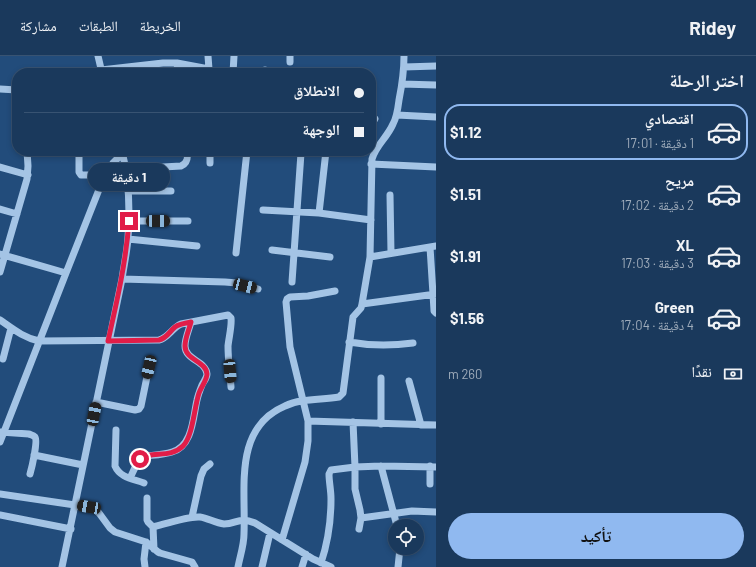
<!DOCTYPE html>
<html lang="ar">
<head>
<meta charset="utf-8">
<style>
	:root { --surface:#1a395c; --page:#234062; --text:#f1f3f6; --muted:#9facbb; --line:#385372; --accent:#90b9f0 }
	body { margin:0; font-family:Barlow,"Noto Naskh Arabic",sans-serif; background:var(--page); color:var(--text); direction:rtl; height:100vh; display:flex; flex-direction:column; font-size:15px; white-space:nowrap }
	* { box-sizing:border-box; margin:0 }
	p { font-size:13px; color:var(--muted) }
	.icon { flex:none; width:22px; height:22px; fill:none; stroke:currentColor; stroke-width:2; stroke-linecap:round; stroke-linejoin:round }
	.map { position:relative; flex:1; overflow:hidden; direction:ltr }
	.side { display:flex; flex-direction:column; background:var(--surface); width:320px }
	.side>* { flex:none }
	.top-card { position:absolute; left:12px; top:12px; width:364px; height:88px; border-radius:16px; box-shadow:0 2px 6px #0003,0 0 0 1px var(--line); direction:rtl; display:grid; align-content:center; height:88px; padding:0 12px; background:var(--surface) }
	.fabs { position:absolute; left:388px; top:463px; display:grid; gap:8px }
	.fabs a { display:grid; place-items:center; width:36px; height:36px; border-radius:50%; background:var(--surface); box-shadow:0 2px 6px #0003,0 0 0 1px var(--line); font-size:20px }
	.end { position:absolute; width:18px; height:18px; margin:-9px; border:5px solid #e11d48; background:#fff; box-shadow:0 0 0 2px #fff }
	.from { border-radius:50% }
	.bubble { position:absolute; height:28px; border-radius:14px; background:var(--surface); box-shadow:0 2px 6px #0003,0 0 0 1px var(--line); font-size:13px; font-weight:700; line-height:28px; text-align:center; direction:rtl }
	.car { position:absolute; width:12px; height:24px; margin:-12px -6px; border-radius:5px; box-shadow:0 0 3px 1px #0007; background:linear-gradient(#222 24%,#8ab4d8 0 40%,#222 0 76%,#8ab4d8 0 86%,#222 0) }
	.top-card b { display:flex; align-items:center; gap:14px; height:38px; font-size:15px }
	.top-card b+b { border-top:1px solid var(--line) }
	.top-card i { width:10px; height:10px; background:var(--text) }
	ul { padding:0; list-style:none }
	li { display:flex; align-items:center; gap:12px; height:56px; margin:0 8px 6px; padding:0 4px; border:2px solid transparent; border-radius:16px }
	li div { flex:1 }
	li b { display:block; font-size:15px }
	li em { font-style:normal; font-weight:700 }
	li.active { border-color:var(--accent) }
	li>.icon { width:36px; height:36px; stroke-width:1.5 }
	h2 { padding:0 12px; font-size:18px; line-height:48px }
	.pay { display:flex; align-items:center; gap:10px; height:44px; padding:0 12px; font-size:15px }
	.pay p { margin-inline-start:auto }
	.primary-button { display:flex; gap:8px; margin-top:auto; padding:8px 12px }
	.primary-button a { flex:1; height:46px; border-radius:24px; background:var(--accent); color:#111; font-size:16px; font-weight:700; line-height:46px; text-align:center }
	header { display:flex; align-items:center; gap:24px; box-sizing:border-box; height:56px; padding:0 20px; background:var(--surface); border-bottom:1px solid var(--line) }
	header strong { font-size:19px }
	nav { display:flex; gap:22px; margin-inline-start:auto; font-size:14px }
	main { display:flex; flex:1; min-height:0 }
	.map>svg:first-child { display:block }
</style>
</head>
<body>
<header>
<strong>Ridey</strong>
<nav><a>الخريطة</a><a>الطبقات</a><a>مشاركة</a></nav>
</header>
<main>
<section class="side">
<h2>اختر الرحلة</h2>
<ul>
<li class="active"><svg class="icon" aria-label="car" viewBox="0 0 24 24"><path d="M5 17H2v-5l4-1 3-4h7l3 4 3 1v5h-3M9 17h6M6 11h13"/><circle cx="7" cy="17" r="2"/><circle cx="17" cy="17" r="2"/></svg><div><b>اقتصادي</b><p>1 دقيقة · 17:01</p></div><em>$1.12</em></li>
<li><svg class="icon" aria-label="car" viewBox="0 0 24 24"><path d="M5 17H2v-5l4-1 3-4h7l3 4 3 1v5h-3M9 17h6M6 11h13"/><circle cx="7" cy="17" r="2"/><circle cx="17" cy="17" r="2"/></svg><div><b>مريح</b><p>2 دقيقة · 17:02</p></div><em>$1.51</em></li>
<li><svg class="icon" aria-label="car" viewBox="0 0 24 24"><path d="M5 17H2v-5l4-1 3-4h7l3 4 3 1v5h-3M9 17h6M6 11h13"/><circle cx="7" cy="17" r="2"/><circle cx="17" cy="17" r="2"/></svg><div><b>XL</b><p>3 دقيقة · 17:03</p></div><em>$1.91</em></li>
<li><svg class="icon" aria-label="car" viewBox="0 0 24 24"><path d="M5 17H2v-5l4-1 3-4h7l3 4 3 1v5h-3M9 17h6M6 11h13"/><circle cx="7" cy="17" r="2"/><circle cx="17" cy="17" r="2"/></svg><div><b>Green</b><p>4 دقيقة · 17:04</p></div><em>$1.56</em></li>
</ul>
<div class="pay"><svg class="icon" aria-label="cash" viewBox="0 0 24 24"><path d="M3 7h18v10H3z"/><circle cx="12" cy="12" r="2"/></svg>نقدًا<p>260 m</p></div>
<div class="primary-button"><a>تأكيد</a></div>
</section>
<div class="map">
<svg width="436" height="511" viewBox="0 0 436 511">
	<rect width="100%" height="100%" fill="#224c7b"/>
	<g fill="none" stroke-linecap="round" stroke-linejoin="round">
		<!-- minor -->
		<path stroke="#a4c4e5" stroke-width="7" d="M 98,0 L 102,17
			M 208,0 L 209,13
			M 290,0 L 290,6
			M 177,7 L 178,17
			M 404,11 L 436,10
			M 101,14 L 163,7 L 177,7 L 209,13 L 213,17
			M 233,17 L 234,0
			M 265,17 L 265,14
			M 402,28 L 436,29
			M 0,33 L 17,34
			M 397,59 L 436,61
			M 371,62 L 375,63
			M 79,95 L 79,116 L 81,119 L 106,119
			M 210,107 L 210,95
			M 371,108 L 436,111
			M 0,111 L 28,119
			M 126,118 L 145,112 L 181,110 C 188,107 188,101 187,95
			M 128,135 L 171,135
			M 390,139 L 391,197
			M 0,153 L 17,158
			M 263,154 L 319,157 L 371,164
			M 319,157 L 326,95
			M 129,165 L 188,165
			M 128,183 L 197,190
			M 430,191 L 434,254 L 434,255 L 436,257
			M 272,194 L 330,201
			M 236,197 L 247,95
			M 0,198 L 66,217
			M 370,201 L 436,190
			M 0,216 L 27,123 L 28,110 L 27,95
			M 122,223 L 225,226 L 237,227 L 258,233
			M 292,226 L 301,97 L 300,95
			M 362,248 L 436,238
			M 0,264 C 13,273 24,282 39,285 L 159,284 C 168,282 172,272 181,268 L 228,259 L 231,262 C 232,269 229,281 228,290 C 228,304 230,317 231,331
			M 349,286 C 371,290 391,290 413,287
			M 3,303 L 11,272
			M 381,322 L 381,368
			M 409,325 L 421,369
			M 96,346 L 135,354 L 139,353 L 141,350 L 149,311
			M 308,365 L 436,369
			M 353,366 L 355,411 L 355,433 L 360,454 L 361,462 L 359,473
			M 116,374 L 115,410 C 120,422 134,423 144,427
			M 0,376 L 29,378 C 31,379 33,379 35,381 C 38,385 32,411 30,418
			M 0,386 L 66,217 L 102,126 L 113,107 L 118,102 L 123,99
			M 34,399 L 83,409
			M 381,410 L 397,470
			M 130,422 C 134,415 137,403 145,400 C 154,399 163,399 172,396 C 193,390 193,361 197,344 C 198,339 200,334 202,329 C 204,325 207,322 207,318 C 206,305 185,304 185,290 C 185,282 189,274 191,266
			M 430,428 L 430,410
			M 0,438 L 75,449 L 93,452 L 99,457 L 110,472 L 115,476 L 146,486 L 158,496 L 160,497 L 192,506 L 195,511
			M 147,442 L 147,464 L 148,466 L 153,471 L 154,493
			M 0,459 L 71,473
			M 192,461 L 201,420 L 204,413 L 210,408
			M 361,462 L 412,455 L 436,456
			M 153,471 C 165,468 188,460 200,461 C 208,462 215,467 224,468 C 237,468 239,460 255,467 L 313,503 L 331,511
			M 282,484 L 305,406 L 308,385 L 308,365 L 290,291 L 286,246 L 287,243 L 290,241 L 308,240 L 335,235
			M 321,507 C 328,486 331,465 331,443 C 331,434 329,426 329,418 L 331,414 L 355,411 L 381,410 L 436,411
			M 62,511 L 122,223 C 124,209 127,196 128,182 C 130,154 129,123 122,95
			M 145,511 L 144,503 L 146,486
			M 238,511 C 240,500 244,489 244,478 C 246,432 233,372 285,350 C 301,342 321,344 339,341 L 343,337 L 353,261 L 361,252 L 362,248 L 370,201 L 372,103 C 376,89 387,82 393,68 C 397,61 398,52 399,44 C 402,29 404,15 404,0
			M 262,511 L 270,477
			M 302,511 L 306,498
			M 398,511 L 400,492"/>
	</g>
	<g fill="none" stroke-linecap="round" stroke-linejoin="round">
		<!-- route -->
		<path stroke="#e11d48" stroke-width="5" d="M 129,165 C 126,206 117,245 108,285 L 159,284 C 167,282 169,276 175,271 C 179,268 185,267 191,266 C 189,274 185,282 185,290 C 185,304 206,305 207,318 C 207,324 201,331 199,337 C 194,352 193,380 183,390 C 170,403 151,394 140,403"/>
	</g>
</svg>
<div class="fabs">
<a><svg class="icon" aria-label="locate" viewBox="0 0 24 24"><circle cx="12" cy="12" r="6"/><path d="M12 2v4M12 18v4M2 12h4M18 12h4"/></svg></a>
</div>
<i class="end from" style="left:140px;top:403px"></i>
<i class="end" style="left:129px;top:165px"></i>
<div class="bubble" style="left:88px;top:107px;width:82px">1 دقيقة</div>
<i class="car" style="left:158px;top:165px;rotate:90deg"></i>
<i class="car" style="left:245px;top:230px;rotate:104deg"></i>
<i class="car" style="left:149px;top:311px;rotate:193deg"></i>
<i class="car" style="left:230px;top:315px;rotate:175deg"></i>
<i class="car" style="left:94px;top:358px;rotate:11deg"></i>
<i class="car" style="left:89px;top:451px;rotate:280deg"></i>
<div class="top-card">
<b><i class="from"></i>الانطلاق</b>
<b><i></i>الوجهة</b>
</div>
</div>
</main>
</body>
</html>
